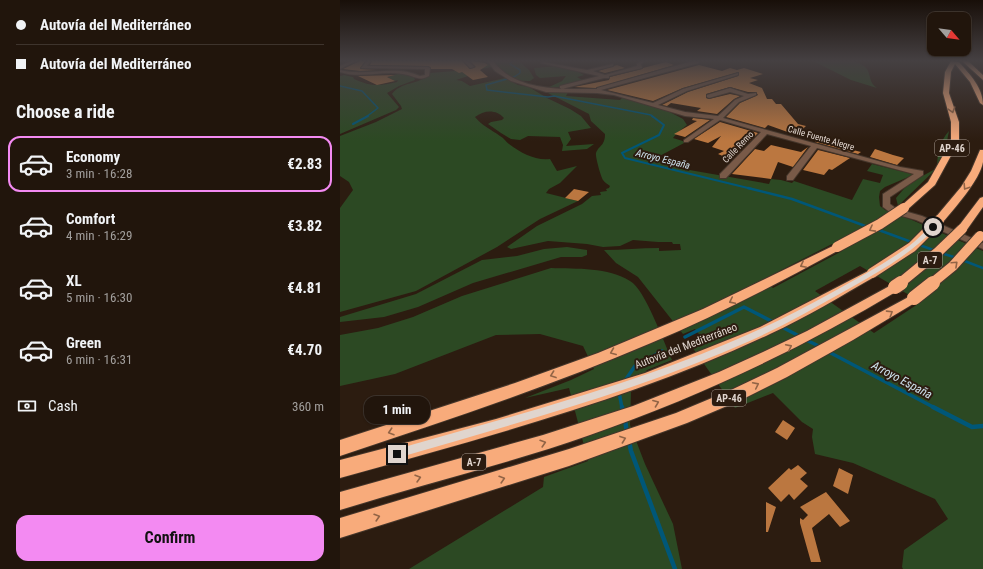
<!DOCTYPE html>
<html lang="en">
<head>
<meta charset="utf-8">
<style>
	:root { --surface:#21150c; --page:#2d221a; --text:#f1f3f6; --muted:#a29f9d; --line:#3e342d; --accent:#f38af2 }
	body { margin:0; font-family:"Roboto Condensed",sans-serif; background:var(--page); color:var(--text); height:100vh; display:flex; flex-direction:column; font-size:15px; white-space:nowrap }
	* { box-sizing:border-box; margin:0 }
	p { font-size:13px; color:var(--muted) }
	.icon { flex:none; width:22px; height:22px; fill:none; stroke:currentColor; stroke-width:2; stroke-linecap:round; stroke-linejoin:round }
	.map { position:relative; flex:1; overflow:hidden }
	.drawer { display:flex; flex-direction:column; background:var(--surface); width:340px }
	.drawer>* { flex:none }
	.hud { display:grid; align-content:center; height:88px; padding:0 16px; background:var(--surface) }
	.needle { width:26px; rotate:118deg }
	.controls { position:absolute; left:587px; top:12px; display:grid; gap:8px }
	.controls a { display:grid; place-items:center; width:44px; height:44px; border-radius:8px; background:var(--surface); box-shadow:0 1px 3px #0004,0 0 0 1px var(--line); font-size:20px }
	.end { position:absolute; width:18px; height:18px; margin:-9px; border:5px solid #e0d5ce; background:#111; box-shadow:0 0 0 2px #111 }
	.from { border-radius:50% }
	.bubble { position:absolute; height:28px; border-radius:12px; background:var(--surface); box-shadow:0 1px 3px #0004,0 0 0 1px var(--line); font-size:13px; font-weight:700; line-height:28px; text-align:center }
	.hud b { display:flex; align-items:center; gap:14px; height:38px; font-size:15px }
	.hud b+b { border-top:1px solid var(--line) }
	.hud i { width:10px; height:10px; background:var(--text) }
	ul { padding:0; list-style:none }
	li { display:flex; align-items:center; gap:12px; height:56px; margin:0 8px 6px; padding:0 8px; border:2px solid transparent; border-radius:12px }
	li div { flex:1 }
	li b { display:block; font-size:15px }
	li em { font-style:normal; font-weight:700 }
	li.selected { border-color:var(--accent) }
	li>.icon { width:36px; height:36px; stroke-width:1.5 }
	h2 { padding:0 16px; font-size:18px; line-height:48px }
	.pay { display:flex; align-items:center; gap:10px; height:44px; padding:0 16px; font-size:15px }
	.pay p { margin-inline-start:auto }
	.cta { display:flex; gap:8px; margin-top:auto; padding:8px 16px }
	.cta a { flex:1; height:46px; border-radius:12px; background:var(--accent); color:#111; font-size:16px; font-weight:700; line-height:46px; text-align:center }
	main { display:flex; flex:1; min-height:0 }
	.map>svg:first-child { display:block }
</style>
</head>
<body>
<main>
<section class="drawer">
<div class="hud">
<b><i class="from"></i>Autovía del Mediterráneo</b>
<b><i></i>Autovía del Mediterráneo</b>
</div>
<h2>Choose a ride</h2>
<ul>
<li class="selected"><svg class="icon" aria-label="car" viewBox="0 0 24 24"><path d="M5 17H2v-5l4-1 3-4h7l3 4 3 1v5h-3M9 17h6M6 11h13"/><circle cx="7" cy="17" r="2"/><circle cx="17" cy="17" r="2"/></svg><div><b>Economy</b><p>3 min · 16:28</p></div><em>€2.83</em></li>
<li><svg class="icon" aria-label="car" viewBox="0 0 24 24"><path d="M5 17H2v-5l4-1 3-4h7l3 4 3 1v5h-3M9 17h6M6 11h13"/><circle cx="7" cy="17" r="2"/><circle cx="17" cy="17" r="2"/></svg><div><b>Comfort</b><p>4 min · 16:29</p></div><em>€3.82</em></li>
<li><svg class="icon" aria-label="car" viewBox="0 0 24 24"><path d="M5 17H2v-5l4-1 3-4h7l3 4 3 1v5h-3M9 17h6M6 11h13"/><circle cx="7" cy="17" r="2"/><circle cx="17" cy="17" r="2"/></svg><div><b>XL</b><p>5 min · 16:30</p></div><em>€4.81</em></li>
<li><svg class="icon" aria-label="car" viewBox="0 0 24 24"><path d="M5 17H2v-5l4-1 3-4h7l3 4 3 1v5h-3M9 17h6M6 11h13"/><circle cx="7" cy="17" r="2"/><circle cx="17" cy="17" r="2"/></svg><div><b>Green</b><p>6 min · 16:31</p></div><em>€4.70</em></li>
</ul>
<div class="pay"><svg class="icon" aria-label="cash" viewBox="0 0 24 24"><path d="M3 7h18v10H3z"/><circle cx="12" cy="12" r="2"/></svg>Cash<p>360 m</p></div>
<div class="cta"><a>Confirm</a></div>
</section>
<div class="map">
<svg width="643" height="569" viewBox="0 0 643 569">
	<rect width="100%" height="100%" fill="#2c1c10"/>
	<!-- green -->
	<path fill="#2c4923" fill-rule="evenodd" d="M 150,61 L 179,61 L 189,70 L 194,78 L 190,81 C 173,82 162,72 150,61 Z
		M 473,61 C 487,61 518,56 527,69 C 531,76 529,83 537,88 L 511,80 Z
		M 148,63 L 152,67 L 135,70 L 131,75 L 116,80 L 122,81 L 130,86 L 165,78 L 178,85 L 189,87 L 207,98 L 230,109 L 241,116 L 251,128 L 228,132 L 231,139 L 226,146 L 254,144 L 247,149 L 222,151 L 223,145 L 220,137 L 188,136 L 180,140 L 171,139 L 161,133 L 148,124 L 151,122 L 162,120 L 164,118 C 156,109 144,110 135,117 C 141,125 152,130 160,136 C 164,138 166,142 169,144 C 181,153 196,161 210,159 L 217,171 L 237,166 L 220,183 L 209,189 L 206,193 L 238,201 L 200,219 L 157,247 L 76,291 L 0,312 L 0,208 L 13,190 L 9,182 L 0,176 L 0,136 L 36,122 L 62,109 L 61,106 L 52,94 C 62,81 78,85 89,75 L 89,73 L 115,71 C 124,75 142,69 148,63 Z
		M 218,66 L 232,69 L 244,75 L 237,77 L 242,80 L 219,87 L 207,88 L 222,81 L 226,76 L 200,78 L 196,75 L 194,68 Z
		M 61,73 L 74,77 L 75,80 L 59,86 L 47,93 L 59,107 L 56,110 L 0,134 L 0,76 L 4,75 L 13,77 L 14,79 C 32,87 39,86 57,82 L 58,80 L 55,81 L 48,77 Z
		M 204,91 L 228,92 L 226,96 L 280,100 L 283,97 L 326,110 L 343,119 L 347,125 L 337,133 L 333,138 L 346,142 L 312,160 L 339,167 L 338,168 L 429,184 L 431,179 L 441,180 L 452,183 L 454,181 L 512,200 L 523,179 L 540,183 L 543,175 L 527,171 L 532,164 L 572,174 L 573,175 L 545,187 L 540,191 L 539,197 L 540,206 L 545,210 L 572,220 L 643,251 L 643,569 L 563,569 L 562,567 L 564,550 L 608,519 L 595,499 L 513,463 L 475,454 L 472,437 L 473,429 L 462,422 L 433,393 L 395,408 L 350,344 L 362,338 L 355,329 L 343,334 L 298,277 L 276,263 L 264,250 C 283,250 300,248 319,248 L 319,251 L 341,250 L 340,244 L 333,244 L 332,242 L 318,242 L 293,240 L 280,246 L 263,247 L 247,244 L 208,241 L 171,249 L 167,247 L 197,226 L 242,204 L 252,196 L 261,195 L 260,192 L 267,191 L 266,189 L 269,188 L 270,186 C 268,184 265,183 263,180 C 261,177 255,156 256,153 C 259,145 265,146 265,134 L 251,121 L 249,114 ZM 492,244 L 502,251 L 433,288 L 422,280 ZM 520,266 L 581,302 L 534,333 L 475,291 Z
		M 609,131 L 605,151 L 597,168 L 558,206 L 556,198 L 568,184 L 597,168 C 597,156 600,140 609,131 Z
		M 227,247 L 247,250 L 247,255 L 242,257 L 221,257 L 133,283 L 78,307 L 44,317 L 0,322 L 0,317 L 76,294 L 142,260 L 177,256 L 204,249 Z
		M 211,268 C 237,269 268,267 290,281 C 305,289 324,343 332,360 L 307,370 L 291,391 L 290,425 L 305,464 L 333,524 L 342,569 L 69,569 L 203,487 L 204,477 L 248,461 L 229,388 L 185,398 L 231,380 L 254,369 L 243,346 L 200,334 L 156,335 L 55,374 L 0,386 L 0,335 L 38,328 L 73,317 L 122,296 Z"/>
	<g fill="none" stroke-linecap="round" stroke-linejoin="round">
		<!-- stream-far4 -->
		<path stroke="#005778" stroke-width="1.5" d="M 173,61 L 170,64 L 180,70 L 180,73 L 174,77 L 146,85 L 147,90 L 208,97 L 214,96 L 311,115 L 313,117
			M 0,86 L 22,91 L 38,108 L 26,117"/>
		<!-- stream-far3 -->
		<path stroke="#005778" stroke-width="2" d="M 312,116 L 324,125 L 319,135 L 282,153 L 285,158 L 412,189
			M 13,124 L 28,116"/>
		<!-- stream-far2 -->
		<path stroke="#005778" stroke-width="2.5" d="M 408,188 L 452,199 L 528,227
			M 536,229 L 596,251
			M 601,253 L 617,258
			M 622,260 L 643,268"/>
		<!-- stream-far1 -->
		<path stroke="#005778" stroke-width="3.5" d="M 440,326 L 461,337
			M 345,337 L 404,307 L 435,323
			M 466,340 L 481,347
			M 487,351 L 595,408
			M 284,382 L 295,366 L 322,351
			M 279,392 L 282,408"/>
		<!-- stream -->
		<path stroke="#005778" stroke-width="4.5" d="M 282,407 L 283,412
			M 593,407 L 632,427 L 643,426
			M 285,419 L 287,434
			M 289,441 L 291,451 L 335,569"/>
	</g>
	<!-- building -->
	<path fill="#bb7740" d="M 20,61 L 25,61 L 20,69 L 38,70 L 20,71 L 3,69 Z
		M 32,61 L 122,61 L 130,69 L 136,67 L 131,62 L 132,61 L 145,63 L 148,65 L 140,70 L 148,77 L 133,80 L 122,72 L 119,73 L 112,69 L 91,69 L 88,66 L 30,65 Z
		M 326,62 L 334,65 L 256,88 L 234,87 L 269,80 L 270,77 L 302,69 L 303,68 Z
		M 277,65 L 285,68 L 265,73 L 258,71 Z
		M 359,65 L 382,71 L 390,68 L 397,70 L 404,68 L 423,74 L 410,78 L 418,80 L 409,83 L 422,88 L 427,99 L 432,99 L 436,104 L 441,104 L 458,124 L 466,126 L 456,135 L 428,125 L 425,128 L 386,117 L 400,103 L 418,95 L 416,92 L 408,92 L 390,87 L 366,94 L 366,98 L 369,99 L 390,94 L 400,96 L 394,99 L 377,114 L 357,111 L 361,108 L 331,103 L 327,106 L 322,105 L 348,92 L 398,76 L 399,72 L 343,88 L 313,101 L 267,90 Z
		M 55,75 L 47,77 L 55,81 L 37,85 L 18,76 Z
		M 353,118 L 370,120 L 345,137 L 334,134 L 357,121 L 352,120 Z
		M 380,122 L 418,133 L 392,160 L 378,154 L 384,151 L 372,147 L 381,136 L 368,143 L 354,139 Z
		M 480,138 L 492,142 L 489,144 L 521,152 L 518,154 L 475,142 Z
		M 431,145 L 461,152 L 468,147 L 453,167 L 438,162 L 431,179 L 392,174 L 415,149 L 424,151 Z
		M 535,149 L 553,155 L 564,158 L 557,165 L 530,157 Z
		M 478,150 L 510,158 L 492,170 L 489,169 L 484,175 L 463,170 Z
		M 234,189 L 249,192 L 238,201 L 225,198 Z
		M 443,420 L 455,428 L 447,440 L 435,432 Z
		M 458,465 L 467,473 L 460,479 L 468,486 L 454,500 L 449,494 L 441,502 L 428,488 L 449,468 L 451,470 Z
		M 499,468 L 513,475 L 508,494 L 493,486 Z
		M 486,492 L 510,521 L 500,527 L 489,514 L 472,528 L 481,562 L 471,562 L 460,523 L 460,518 L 463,520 L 468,515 L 460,507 Z
		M 426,502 L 436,507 L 428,532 L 426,532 Z"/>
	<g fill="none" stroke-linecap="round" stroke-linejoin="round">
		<defs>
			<path id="minor" d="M 11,61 L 16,61 L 0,69 L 0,66 Z
				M 27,61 L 31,61 L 27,66 L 88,67 L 90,68 L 89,76 C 79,82 73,75 63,74 C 42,70 21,79 0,72 L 0,70 C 27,77 54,64 80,76 L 85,75 L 85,69 L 21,68 Z
				M 124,61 L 128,61 L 134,67 L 130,68 Z
				M 145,61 L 153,61 C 176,92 222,89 257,89 L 257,88 L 353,61 L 359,61 L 359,63 L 261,90 L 313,103 L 343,89 L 398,73 L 398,75 L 347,91 L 318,105 L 345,112 L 378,116 L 395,100 L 404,96 L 390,92 L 369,98 L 367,97 L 367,95 L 390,88 L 408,94 L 416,93 L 416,95 L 399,102 L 383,118 L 560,167 L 583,171 L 583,175 L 550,197 L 550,204 L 557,209 L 582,216 L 643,243 L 643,249 L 576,220 L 551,213 L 543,207 L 543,194 L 574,174 L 477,148 L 453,180 L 447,180 L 447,176 L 471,146 L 427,134 L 386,178 L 380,178 L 380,174 L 421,132 L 380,120 L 348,142 L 344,142 L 344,140 L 374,119 L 345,116 L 274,95 L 257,93 L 206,92 L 171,81 L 155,71 L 149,63 Z
				M 300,61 L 305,61 L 301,64 L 302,68 L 269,76 L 269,78 L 264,78 L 222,89 L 220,88 L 220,86 L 259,76 L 201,63 L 203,62 L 247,70 L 273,64 L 273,66 L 253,71 L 265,75 L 297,66 L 297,64 Z"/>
			<path id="highway" d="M 611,61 L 619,62 C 630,75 643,87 643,105 L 640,103 L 630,82 L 615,64 L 611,72 L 609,93 L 619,122 L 619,141 L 595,185 L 567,210 L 561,210 L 559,208 L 561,206 L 588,182 L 611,141 L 611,122 L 603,93 L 605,72 Z
				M 622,61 L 628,61 L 643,75 L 643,80 Z
				M 640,150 L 643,150 C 643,154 643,158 643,162 C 640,180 614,209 603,222 L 595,222 L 594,220 L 595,218 L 621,187 L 631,171 Z
				M 643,197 L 643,207 L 626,231 L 618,231 L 617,229 L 618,227 L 640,198 Z
				M 497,244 L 501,245 L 502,247 L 501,249 C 439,283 376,316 311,343 C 209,387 104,421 0,456 L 0,440 L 175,383 L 258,353 L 363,309 Z
				M 532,269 L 536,270 L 538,273 L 536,276 C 501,296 467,317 430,334 C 293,399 145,437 0,478 L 0,460 L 156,419 L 305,373 L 420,327 Z
				M 555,283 L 559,284 L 561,287 L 559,290 C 461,349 358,397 250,435 C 168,464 83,484 0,510 L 0,492 L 203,435 L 293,406 L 379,372 L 423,352 L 467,331 Z
				M 574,294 L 578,295 L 580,298 L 578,301 L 513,340 L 447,377 L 401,400 L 347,423 L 229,466 L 0,538 L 0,518 L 229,449 L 336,413 L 391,390 L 437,368 Z"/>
		</defs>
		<!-- minor casing -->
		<use href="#minor" stroke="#45362b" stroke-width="2"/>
		<!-- highway casing -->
		<use href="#highway" stroke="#45362b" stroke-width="2"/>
		<!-- minor -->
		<use href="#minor" fill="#795a48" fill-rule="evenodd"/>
		<!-- highway -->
		<use href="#highway" fill="#f8ab7b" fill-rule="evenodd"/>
		<defs>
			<path id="highway-bridge-far1" d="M 497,247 L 540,224 L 564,208
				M 532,273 L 572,247 L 599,220
				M 559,284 L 598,252 L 622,229
				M 591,284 L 613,266 L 640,236"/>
			<path id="highway-bridge" d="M 555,287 L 561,283
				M 574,298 L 593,283"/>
		</defs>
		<!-- highway-bridge-far1 casing -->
		<use href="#highway-bridge-far1" stroke="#45362b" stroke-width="12" stroke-linecap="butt"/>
		<!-- highway-bridge casing -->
		<use href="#highway-bridge" stroke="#45362b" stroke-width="16" stroke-linecap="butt"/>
		<!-- highway-bridge-far1 -->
		<use href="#highway-bridge-far1" stroke="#f8ab7b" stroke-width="10"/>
		<!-- highway-bridge -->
		<use href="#highway-bridge" stroke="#f8ab7b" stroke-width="14"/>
	</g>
	<!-- one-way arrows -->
	<defs><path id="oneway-chevron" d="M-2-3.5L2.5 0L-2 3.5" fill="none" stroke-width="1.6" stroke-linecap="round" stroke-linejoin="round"/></defs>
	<g stroke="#926446">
		<use href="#oneway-chevron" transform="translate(612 110) rotate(73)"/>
		<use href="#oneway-chevron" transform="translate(626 187) rotate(123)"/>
		<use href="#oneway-chevron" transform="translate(532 229) rotate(152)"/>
		<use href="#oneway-chevron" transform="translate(615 264) rotate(-43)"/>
		<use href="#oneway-chevron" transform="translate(463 265) rotate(153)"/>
		<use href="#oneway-chevron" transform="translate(392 301) rotate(154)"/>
		<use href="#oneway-chevron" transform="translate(550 313) rotate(-32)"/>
		<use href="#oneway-chevron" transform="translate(449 347) rotate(-26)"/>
		<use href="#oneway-chevron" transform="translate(273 352) rotate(158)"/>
		<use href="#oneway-chevron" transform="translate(213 375) rotate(160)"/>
		<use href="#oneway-chevron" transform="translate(416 385) rotate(-26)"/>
		<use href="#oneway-chevron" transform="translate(316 403) rotate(-21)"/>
		<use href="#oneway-chevron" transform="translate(51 432) rotate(162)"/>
		<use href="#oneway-chevron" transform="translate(283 439) rotate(-20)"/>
		<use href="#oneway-chevron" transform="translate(203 443) rotate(-17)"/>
		<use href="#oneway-chevron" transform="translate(78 478) rotate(-16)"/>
		<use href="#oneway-chevron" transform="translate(162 479) rotate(-17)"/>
		<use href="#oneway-chevron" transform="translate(37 517) rotate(-17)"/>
	</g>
	<!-- sky -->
	<linearGradient id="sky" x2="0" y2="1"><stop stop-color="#180f09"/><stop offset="0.43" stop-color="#454042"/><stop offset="1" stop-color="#454042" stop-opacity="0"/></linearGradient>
	<rect width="643" height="141" fill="url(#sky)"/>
	<!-- route -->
	<path fill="#e0d5ce" d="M 591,226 L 596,227 C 571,255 535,274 503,292 C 473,309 443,326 412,340 C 298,391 177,423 57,458 L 54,457 L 53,454 L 54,451 L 57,449 C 205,407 356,369 491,293 C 518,278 545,264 569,246 C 577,240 584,232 591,226 Z"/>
	<g text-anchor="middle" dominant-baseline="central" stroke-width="4" stroke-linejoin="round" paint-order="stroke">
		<!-- far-street labels -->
		<g font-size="9" fill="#e0d5ce" stroke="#2c1c10">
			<text transform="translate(481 138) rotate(16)">Calle Fuente Alegre</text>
			<text transform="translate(398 147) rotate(-46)">Calle Remo</text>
		</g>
		<!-- shield labels -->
		<g fill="#2c1c10" stroke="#aa9e95" stroke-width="1">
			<rect x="595" y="140" width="34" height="16" rx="3"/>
			<rect x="578" y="252" width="24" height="16" rx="3"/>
			<rect x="372" y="390" width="34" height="16" rx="3"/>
			<rect x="122" y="454" width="24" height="16" rx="3"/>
		</g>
		<g font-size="10" font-weight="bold" fill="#e0d5ce">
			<text x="612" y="148">AP-46</text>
			<text x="590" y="260">A-7</text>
			<text x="389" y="398">AP-46</text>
			<text x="134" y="462">A-7</text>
		</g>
		<!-- far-water labels -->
		<g font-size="10" font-style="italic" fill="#cfe4f0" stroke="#2c1c10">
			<text transform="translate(323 159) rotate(14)">Arroyo España</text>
		</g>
		<!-- street labels -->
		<g font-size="11" fill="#e0d5ce" stroke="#2c1c10">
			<text transform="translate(346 346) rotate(-21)">Autovía del Mediterráneo</text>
		</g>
		<!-- water labels -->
		<g font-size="12" font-style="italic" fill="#cfe4f0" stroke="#2c1c10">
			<text transform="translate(562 380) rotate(28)">Arroyo España</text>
		</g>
	</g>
</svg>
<div class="controls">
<a><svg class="needle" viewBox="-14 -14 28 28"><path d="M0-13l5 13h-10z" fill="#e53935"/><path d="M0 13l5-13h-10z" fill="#a29f9d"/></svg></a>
</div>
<i class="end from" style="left:593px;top:227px"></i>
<i class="end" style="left:57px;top:454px"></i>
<div class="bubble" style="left:24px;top:396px;width:66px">1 min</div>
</div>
</main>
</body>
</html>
